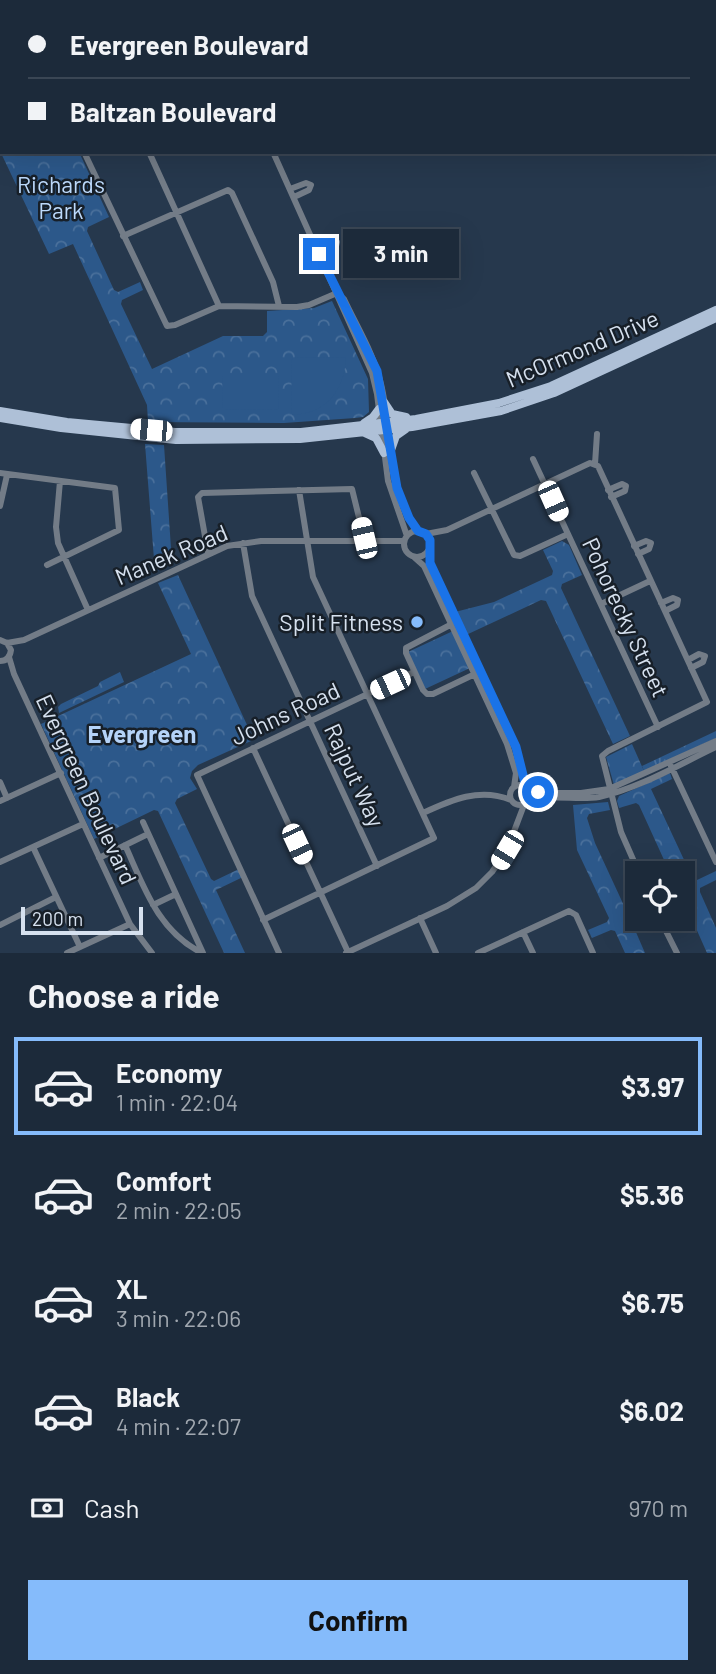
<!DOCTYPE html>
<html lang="en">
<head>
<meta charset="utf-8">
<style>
	:root { --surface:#1c2a3a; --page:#253242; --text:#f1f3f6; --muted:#a0a7af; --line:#3a4654; --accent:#85bbfb }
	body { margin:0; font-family:Barlow,sans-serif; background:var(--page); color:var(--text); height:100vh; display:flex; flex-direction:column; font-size:26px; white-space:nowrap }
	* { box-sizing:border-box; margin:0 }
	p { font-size:23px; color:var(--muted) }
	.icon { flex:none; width:38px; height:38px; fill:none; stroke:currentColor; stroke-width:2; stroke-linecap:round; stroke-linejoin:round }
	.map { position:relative; height:953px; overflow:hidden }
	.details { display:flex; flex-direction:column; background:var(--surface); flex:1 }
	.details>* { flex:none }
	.guide { position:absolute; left:0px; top:0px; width:718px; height:154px; box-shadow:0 7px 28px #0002,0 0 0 2px var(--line); display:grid; align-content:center; height:154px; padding:0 28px; background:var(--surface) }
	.tools { position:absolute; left:625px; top:861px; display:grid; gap:14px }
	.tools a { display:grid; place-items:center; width:70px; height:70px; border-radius:0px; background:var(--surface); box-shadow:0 7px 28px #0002,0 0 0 2px var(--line); font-size:35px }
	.scale { position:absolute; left:21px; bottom:18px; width:122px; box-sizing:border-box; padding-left:7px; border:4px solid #d6e1ef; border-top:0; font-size:19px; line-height:24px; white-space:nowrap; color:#d6e1ef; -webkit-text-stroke:5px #171f28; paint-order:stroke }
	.end { position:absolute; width:32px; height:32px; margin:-16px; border:9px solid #1a73e8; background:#fff; box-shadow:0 0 0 4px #fff }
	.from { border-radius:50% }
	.bubble { position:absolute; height:49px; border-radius:0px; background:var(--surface); box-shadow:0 7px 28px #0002,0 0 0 2px var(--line); font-size:23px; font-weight:700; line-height:49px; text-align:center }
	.car { position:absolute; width:21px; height:42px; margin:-21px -10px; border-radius:9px; box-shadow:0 0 5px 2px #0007; background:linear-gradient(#fff 24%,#345 0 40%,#fff 0 76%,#345 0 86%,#fff 0) }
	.guide b { display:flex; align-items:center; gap:24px; height:66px; font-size:26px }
	.guide b+b { border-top:2px solid var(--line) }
	.guide i { width:18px; height:18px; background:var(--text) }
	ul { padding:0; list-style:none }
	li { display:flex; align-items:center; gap:21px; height:98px; margin:0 14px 10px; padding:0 14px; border:4px solid transparent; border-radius:0px }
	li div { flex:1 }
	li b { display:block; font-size:26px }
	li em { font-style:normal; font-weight:700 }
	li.on { border-color:var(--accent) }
	li>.icon { width:63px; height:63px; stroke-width:1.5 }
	h2 { padding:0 28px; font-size:32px; line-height:84px }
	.pay { display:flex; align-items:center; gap:18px; height:77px; padding:0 28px; font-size:26px }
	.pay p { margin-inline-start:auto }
	.action { display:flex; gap:14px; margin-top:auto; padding:14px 28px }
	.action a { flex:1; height:80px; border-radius:0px; background:var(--accent); color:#111; font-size:28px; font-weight:700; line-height:80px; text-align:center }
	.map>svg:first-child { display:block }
</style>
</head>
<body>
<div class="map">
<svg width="716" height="953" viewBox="0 0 716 953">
	<defs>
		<pattern id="grass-tufts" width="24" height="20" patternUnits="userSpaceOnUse" patternTransform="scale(1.75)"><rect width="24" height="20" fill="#2c588a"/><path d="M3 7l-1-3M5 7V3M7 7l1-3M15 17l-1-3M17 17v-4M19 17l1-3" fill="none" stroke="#4a709b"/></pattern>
		<pattern id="park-crowns" width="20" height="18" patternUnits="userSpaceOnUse" patternTransform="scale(1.75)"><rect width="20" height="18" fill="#2c588a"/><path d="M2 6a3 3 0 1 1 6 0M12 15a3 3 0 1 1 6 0" fill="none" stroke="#4a709b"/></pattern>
	</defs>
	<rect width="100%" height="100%" fill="#26384d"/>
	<!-- grass -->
	<path fill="url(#grass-tufts)" d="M 716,731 L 716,738 L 644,771 L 642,766 Z"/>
	<!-- park -->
	<path fill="url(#park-crowns)" d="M 79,152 L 109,217 L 88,227 L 87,231 L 114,290 L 118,292 L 140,282 L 143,290 L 122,300 L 121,304 L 152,369 L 223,336 L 263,336 L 267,332 L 267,311 L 314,308 L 332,301 L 368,379 L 369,412 L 363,417 L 355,418 L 284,423 L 148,422 L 147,405 L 73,244 L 49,254 L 1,153 Z
		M 145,444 L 164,445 L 172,563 L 155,572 Z
		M 562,541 L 569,545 L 582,575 L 562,584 L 561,588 L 630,736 L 613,744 L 546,601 L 541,600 L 466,635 L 455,612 L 494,602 L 552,575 L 553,571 L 543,550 Z
		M 178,575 L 253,738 L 251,741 L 198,765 L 192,771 L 190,778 L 197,789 L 177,799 L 175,803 L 211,879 L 214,881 L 239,869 L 243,877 L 216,890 L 245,953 L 224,953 L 158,811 L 154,810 L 94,839 L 41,724 L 191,654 L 158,583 Z
		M 453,631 L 470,668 L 425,689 L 408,652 Z
		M 120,672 L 124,682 L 59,713 L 58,707 L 61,704 L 98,686 L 100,682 Z
		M 632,744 L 644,771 L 614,785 L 606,757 Z
		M 670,773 L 672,779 L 651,789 L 693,879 L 697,880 L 716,871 L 716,880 L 700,888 L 700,892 L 716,928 L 716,953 L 707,953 L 683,899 L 682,873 L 670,873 L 639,805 L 636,803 L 619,808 L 617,801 L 619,796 Z
		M 608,802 L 610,810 L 589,814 L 587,818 L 595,843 L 626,910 L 630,912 L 637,908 L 637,917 L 632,923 L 645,953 L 625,953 L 615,931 L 611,930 L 592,938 L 588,930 L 607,922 L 609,918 L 577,850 L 573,805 Z"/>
	<!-- pitch -->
	<path fill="#2c588a" d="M 346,357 C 345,390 326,414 292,415 L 291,361 L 293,358 Z
		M 222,376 L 278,376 L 279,409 L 223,410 Z"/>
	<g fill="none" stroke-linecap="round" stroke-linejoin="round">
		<!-- minor -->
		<path stroke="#737c87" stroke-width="6" d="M 79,0 L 80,2
			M 198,0 L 198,2
			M 28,2 L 32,0
			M 169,2 L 173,0
			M 0,15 L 2,14
			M 0,121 L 2,125
			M 0,146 L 2,145
			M 84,152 L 167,326 L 175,325 L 219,306 L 297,307 L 309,305 L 337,293
			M 149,152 L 219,306
			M 273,152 L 372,373 L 377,394 L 388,481 L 407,536
			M 290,189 L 306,183 L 311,185 L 309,190 L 294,197
			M 123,236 L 228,190 L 232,193 L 273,282 L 279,306
			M 316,246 L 333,239 L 337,242 L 336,246 L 319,254
			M 338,294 L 344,299 C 357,327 374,354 381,384 C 393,434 386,487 418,531
			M 533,459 L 658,727
			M 595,464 L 597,434
			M 0,473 L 115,488 L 119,530 L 47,565
			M 474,473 L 514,555 L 520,556 L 568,534
			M 60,481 L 56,527 L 58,543 L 88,610
			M 608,490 L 622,484 L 626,486 L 625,491 L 611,497
			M 0,506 L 7,475
			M404 544a13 13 0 1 1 26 0a13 13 0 1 1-26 0Z
			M 426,534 L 447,530 L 590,463 L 598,466 L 707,702 L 608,751 L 602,756 L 621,832 L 639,873
			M 243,543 L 252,596 L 377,866
			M 634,546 L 646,541 L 651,543 L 649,549 L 638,554
			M 429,550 L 430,563 L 436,576 L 516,747 L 526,787
			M 208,553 L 198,497 L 202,493 L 352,489 L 365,542
			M 414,557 L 424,566 L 507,744 L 516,773 L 514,787
			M 661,603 L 673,598 L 678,600 L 677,605 L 665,611
			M 601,604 L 650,581
			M 452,624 L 406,648 L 406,653 L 423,690 L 427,694 L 433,694 L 475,674
			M 0,640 L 7,643 L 24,640 L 227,546 L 261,541 L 404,541
			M 9,657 L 14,674 L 130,924 L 152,953
			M 688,660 L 699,654 L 705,656 L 703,662 L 691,668
			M 0,661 C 7,661 10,657 11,650 L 7,643
			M 253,748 L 348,952
			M 671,766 L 716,862
			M 0,782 L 7,798
			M510 795a10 10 0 1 1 20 0a10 10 0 1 1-20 0Z
			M 529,790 L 539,793 L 581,793 L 609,789 L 716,741
			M 0,801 L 61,773
			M 528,802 C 549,793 577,801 599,797 C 640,788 678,765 716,747
			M 423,813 C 451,800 480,787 511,800
			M 143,822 L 203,953
			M 125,845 C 144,887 158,931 202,953
			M 33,847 L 80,947
			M 99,858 L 148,834
			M 0,862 L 83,824
			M 153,905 L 176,894
			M 420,918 L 436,953
			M 660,919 L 677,953
			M 263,920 L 434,838 L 313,577 L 299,490
			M 0,925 L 56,897
			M 523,932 L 533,953
			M 67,953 L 130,924
			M 279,953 L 197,775 L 414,672
			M 346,953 L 447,906 L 476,888 L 492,872 L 507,850 L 524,805
			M 478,953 L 569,911 L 576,915 L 593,953"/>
		<!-- major -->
		<path stroke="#aec0d7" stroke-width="8" d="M 384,402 L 392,414 L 406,417
			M 0,411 L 67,422 L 175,432 L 301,432 L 416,419 L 499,403 L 551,386 L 716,310
			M 0,418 L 61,428 L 176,440 L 300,439 L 412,427 L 501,411 L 554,393 L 716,318
			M 364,423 L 373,417 L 379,409
			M 365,433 L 376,438 L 384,453
			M 390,453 L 396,436 L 406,429"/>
	</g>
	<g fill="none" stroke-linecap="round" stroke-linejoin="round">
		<!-- route -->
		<path stroke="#1a73e8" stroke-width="9" d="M 319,254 L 377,371 L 397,488 L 409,518 L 418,531 L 426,534 L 430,540 L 430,563 L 516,747 L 526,787 L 538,792"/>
	</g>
	<!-- markers -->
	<circle fill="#85bbfb" stroke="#171f28" stroke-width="2.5" cx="417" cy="622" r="7"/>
	<g text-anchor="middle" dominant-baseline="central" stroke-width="5" stroke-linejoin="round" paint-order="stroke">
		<!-- park labels -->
		<g font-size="23" fill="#bddafc" stroke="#171f28">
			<text x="61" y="184">Richards<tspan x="61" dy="26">Park</tspan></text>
		</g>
		<!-- street labels -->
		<g font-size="23" fill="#d6e1ef" stroke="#171f28">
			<text transform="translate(582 348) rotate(-23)">McOrmond Drive</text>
			<text transform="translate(171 554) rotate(-23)">Manek Road</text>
			<text transform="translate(626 617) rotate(65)">Pohorecky Street</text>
			<text transform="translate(285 713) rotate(-25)">Johns Road</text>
			<text transform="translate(355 775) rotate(65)">Rajput Way</text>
			<text transform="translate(87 789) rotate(65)">Evergreen Boulevard</text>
		</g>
		<!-- poi labels -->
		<g font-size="23" fill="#d6e1ef" stroke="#171f28" text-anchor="end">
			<text x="403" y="622">Split Fitness</text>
		</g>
		<!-- neighbourhood labels -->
		<g font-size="24" font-weight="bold" fill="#b5d3f8" stroke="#171f28">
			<text x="142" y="733">Evergreen</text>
		</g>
	</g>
</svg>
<div class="tools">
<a><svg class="icon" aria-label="locate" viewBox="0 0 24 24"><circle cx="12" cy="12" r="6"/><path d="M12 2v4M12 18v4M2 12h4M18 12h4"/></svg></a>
</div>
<div class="scale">200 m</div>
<i class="end from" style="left:538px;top:792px"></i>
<i class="end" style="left:319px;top:254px"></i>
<div class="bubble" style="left:343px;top:229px;width:116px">3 min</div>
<i class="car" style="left:151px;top:430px;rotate:275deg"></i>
<i class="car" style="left:553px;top:501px;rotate:156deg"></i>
<i class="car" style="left:364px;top:538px;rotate:347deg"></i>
<i class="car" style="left:390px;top:684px;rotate:245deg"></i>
<i class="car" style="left:297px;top:844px;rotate:155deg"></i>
<i class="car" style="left:507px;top:850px;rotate:211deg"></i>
<div class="guide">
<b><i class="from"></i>Evergreen Boulevard</b>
<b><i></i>Baltzan Boulevard</b>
</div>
</div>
<section class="details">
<h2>Choose a ride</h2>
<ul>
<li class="on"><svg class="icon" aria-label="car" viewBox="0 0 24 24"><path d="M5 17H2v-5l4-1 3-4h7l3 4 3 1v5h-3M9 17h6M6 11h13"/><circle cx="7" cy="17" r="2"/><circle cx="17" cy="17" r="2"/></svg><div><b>Economy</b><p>1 min · 22:04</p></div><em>$3.97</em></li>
<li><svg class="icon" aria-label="car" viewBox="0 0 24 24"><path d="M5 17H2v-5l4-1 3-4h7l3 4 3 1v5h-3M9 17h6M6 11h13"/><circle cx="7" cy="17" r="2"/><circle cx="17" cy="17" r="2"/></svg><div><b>Comfort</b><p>2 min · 22:05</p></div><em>$5.36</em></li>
<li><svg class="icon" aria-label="car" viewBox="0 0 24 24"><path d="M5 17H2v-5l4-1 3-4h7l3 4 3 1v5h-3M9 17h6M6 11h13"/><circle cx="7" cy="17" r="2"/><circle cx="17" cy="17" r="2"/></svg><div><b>XL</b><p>3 min · 22:06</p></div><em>$6.75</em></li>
<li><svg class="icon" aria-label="car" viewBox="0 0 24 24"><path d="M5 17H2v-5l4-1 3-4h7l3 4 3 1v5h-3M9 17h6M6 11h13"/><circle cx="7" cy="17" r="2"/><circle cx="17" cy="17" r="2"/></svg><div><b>Black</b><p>4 min · 22:07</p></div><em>$6.02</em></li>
</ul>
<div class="pay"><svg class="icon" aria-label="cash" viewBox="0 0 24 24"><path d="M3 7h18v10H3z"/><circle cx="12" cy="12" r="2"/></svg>Cash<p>970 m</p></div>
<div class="action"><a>Confirm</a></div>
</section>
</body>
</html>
